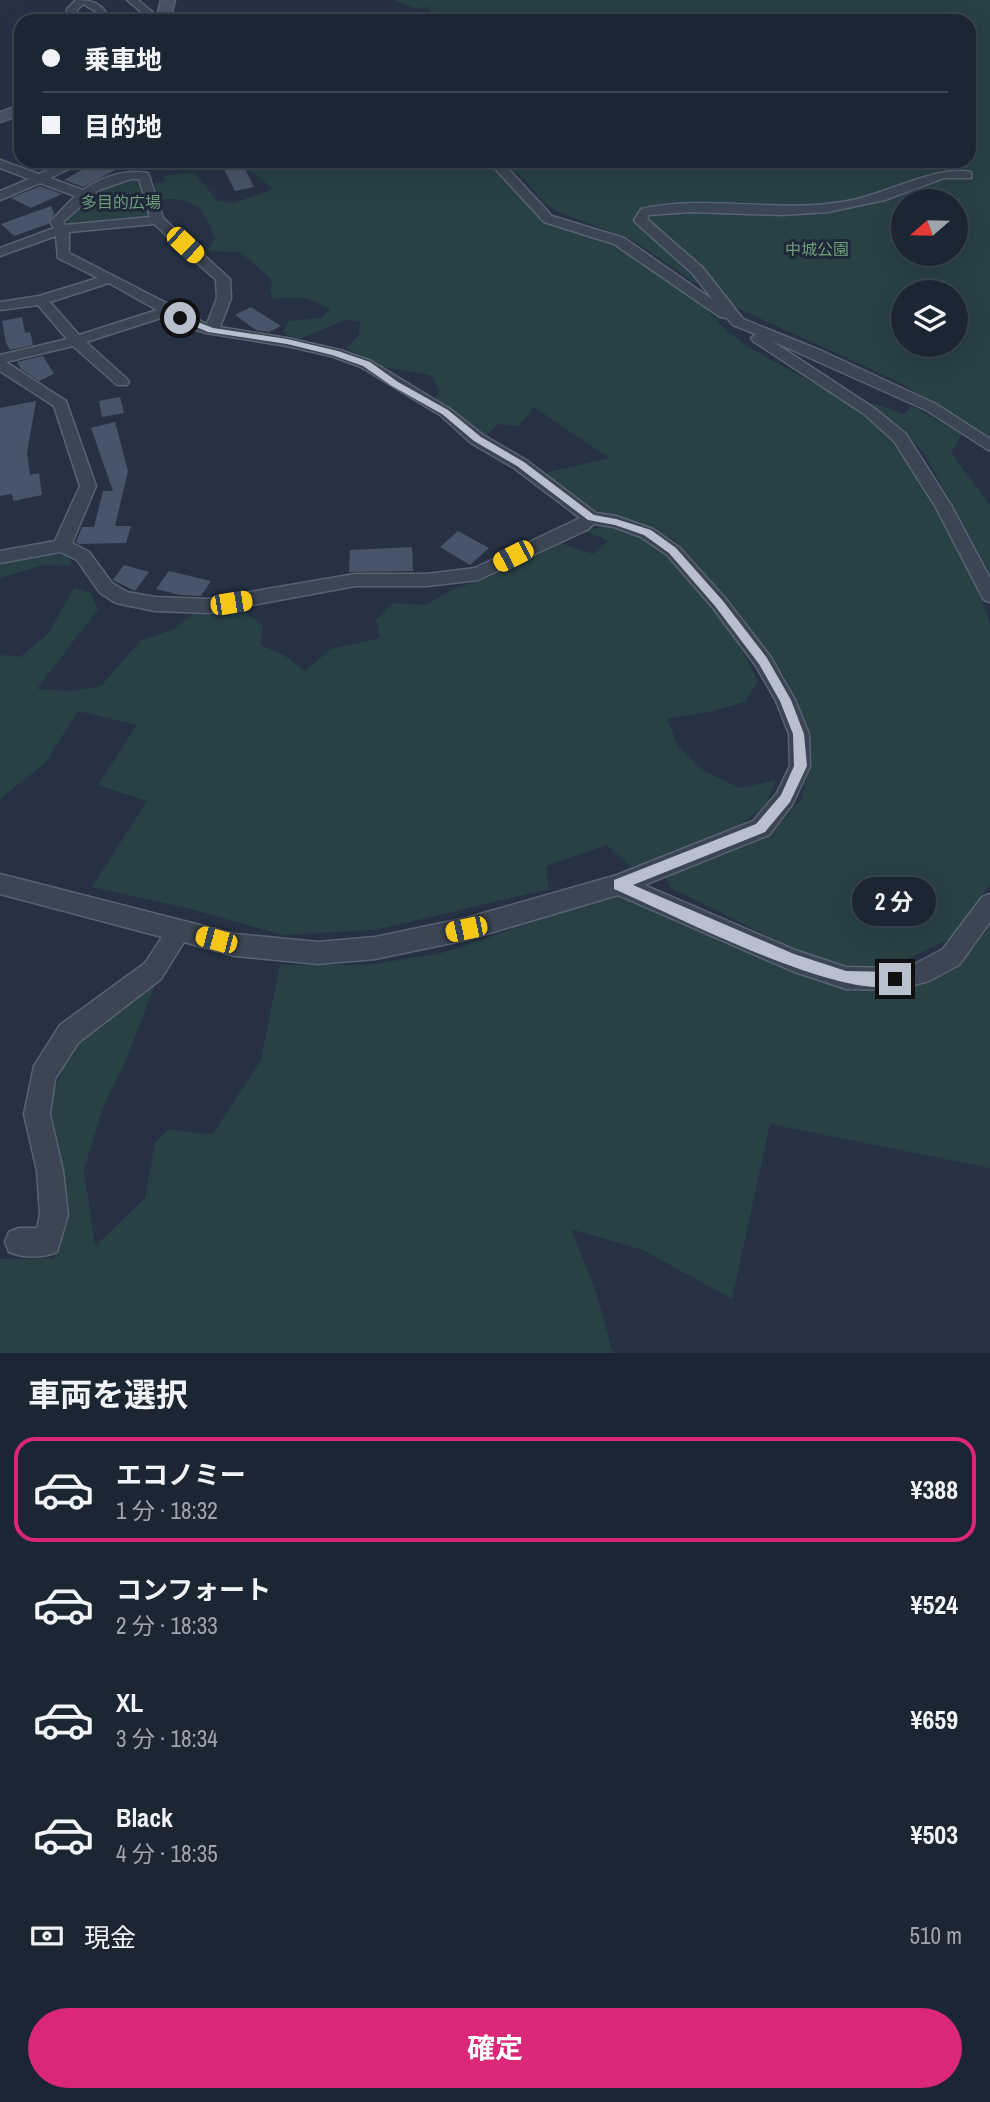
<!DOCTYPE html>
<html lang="ja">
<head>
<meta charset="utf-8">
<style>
	:root { --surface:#1c2633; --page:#29323f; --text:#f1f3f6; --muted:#a0a5ac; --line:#3a434e; --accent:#db2777 }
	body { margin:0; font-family:"Archivo Narrow","Noto Sans JP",sans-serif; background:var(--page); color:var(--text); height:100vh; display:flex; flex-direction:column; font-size:26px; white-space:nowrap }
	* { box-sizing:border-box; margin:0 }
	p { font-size:23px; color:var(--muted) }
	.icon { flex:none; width:38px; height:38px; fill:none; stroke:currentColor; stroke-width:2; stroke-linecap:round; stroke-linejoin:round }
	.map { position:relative; height:1353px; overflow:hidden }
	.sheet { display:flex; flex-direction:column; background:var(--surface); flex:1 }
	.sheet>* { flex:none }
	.banner { position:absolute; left:14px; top:14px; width:962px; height:154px; border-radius:21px; box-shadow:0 7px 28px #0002,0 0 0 2px var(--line); display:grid; align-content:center; height:154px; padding:0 28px; background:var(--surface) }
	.needle { width:46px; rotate:250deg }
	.controls { position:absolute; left:891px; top:189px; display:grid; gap:14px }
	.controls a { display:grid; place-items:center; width:77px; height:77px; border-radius:50%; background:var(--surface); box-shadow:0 7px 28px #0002,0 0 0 2px var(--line); font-size:35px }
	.end { position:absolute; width:32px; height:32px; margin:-16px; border:9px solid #b8c0cd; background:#111; box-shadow:0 0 0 4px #111 }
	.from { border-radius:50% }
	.bubble { position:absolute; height:49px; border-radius:24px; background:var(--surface); box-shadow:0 7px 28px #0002,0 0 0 2px var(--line); font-size:23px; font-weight:700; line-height:49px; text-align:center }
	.car { position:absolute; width:21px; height:42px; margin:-21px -10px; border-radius:9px; box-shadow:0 0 5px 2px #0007; background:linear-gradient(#f5c518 24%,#345 0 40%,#f5c518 0 76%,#345 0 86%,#f5c518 0) }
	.banner b { display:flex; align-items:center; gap:24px; height:66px; font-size:26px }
	.banner b+b { border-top:2px solid var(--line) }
	.banner i { width:18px; height:18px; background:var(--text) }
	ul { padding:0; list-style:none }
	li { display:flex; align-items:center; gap:21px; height:105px; margin:0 14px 10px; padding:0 14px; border:4px solid transparent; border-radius:21px }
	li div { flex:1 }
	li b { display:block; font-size:26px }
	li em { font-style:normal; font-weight:700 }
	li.active { border-color:var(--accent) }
	li>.icon { width:63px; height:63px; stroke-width:1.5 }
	h2 { padding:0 28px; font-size:32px; line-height:84px }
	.pay { display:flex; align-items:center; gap:18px; height:77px; padding:0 28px; font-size:26px }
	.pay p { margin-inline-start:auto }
	.primary-button { display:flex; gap:14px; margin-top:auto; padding:14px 28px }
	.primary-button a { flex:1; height:80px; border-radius:42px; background:var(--accent); color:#fff; font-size:28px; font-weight:700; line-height:80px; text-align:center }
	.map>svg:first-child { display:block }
</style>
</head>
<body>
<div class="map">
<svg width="990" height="1353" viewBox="0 0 990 1353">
	<rect width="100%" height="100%" fill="#263244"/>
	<!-- green -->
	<path fill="#284145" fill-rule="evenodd" d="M 394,0 L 990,0 L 990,440 L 899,382 L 718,299 L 633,240 L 564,214 L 543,203 L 529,184 L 502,161 L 970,161 L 970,21 L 469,21 L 436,14 L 427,7 L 417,9 ZM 903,201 L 956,201 L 956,254 L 903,254 ZM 903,292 L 956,292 L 956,345 L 903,345 Z
		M 267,161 L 486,161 L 543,221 L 613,244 L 632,255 L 705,308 L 728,332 L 750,348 L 855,406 L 894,442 L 926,493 L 980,593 L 990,626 L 990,884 L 951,938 L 912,957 L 863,971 L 802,953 L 671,888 L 665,877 L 773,832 L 801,800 L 810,764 L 807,725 L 784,676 L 675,540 L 631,520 L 590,509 L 545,473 L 609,458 L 534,407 L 518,426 L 498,424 L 486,436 L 435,398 L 440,390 L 430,375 L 383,367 L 346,348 L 359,335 L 360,321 L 345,320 L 295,341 L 283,332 L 288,321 L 321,318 L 330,310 C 310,296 298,296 273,299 L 270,290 L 272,280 L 240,252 L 207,251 L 215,239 C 205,208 193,195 159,200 L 154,184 L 165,182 L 164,176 L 194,172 L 217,201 L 234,203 L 274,189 L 250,171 L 217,168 Z
		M 140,177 L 151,218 L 74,225 L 65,221 C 78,194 111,180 140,177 Z
		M 869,402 L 904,414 L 912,406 L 962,434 L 951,453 L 990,505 L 990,573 L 925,455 L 903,429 Z
		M 609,526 C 618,529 631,531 639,536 C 685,564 737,633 758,682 L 744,702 L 713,711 L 667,719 L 678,746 L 704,771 L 740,788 L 776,780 L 766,804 L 731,833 L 633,869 L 607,845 L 546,866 L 549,889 L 375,930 L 282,935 L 191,909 L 92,887 L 147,801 L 98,785 L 137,725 L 78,711 L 45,763 L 0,799 L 0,655 L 20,657 L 48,634 L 74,588 L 90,593 L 98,609 L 37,689 L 72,691 L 101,686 L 140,641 L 174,629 L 194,613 L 244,611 L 263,626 L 261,645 L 285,656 L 305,671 L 331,649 L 380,638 L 376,620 L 394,603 L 426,605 L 453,589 L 490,577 L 560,543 L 593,554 L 608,541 L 583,530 Z
		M 66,555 L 74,566 L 43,565 L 0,578 L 0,563 L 33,556 Z
		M 618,893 L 842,989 L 902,987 L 956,970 L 990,926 L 990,1168 L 770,1124 L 732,1299 L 643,1250 L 571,1229 L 595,1289 L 613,1353 L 0,1353 L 0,1259 L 55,1258 L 62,1222 L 61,1161 L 50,1100 L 70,1052 L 156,982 L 125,1063 L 102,1110 L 84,1170 L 95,1246 L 145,1198 L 155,1143 L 169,1129 L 212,1135 L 261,1060 L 280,965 L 368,965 L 442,953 Z"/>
	<!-- building -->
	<path fill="#485468" d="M 98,161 L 133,161 L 83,187 L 64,180 Z
		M 220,161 L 241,161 L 254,187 L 235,191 Z
		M 40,186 L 62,194 L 31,208 L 11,198 Z
		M 51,206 L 54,214 L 48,224 L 14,236 L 1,224 Z
		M 251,307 L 281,326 L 269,332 L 256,330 L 235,315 Z
		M 22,317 L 25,333 L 30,332 L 33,345 L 10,350 L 6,343 L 2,321 Z
		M 43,356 L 54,374 L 39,381 L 21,369 L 17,362 Z
		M 120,397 L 124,413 L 102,417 L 99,401 Z
		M 36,401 L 27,453 L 30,475 L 39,473 L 42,495 L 13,501 L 12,494 L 0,496 L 0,408 Z
		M 115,422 L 128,471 L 115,526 L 131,526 L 126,543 L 79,544 L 76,542 L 82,527 L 94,527 L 103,491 L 113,491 L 91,428 Z
		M 458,531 L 489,548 L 470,565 L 440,547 Z
		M 412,547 L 413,571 L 349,572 L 350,550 Z
		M 124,565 L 149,572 L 135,591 L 113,580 Z
		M 169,571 L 211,581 L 201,596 L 180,595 L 156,589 Z"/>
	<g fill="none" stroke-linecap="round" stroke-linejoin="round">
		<defs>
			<path id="street" d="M 76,0 C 93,0 104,4 110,21 L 100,21 L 97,12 L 83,4 L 77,10 L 74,21 L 64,21 L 67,9 Z
				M 127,0 L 138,0 L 163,21 L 152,21 Z
				M 432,13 L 435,14 L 435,18 L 418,21 Z
				M 0,160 L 39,174 L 69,161 L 85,161 L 50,178 L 83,190 C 102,177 124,169 148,173 L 163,218 L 230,279 L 231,298 L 220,327 L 287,338 L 340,350 L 371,361 L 450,409 L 483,435 L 526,460 L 596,513 L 616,516 L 653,529 L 679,547 L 725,598 L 770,656 L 795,700 L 809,734 L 810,766 L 792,805 L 769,835 L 644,885 L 795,950 L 846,967 L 895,968 L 917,963 L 943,949 L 982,897 L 990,894 L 990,922 L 959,965 L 929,981 L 895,990 L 846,989 L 792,971 L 618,895 L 466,940 L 375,959 L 318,964 L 235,956 L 184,942 L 161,979 L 78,1043 L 55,1079 L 50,1114 L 63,1171 L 68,1215 L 57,1252 C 42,1258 24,1258 9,1252 L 5,1242 L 9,1232 L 19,1228 L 37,1228 L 40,1215 L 37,1171 L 24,1114 L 34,1066 L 60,1025 L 145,963 L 162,937 L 0,894 L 0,874 L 235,934 L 318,942 L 375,937 L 466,918 L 617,875 L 753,821 L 777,793 L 790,766 L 789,734 L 776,701 L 756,666 L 713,608 L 667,555 L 641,537 L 614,527 L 594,524 L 587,530 L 478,580 L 427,586 L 355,586 L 209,613 L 155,611 L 116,603 L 100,593 L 77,560 L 60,552 L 0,563 L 0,551 L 55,541 L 80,486 L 54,406 L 0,371 L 0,355 L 67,339 L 38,305 L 0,310 L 0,302 L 39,296 L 98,278 L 58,258 L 56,236 L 0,256 L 0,248 L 54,228 L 50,222 L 75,196 L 40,183 L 0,200 L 0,191 L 29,179 L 0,168 ZM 131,179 L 139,179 L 150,217 L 65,225 L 63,222 L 99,190 ZM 154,224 L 216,280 L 217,298 L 207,324 L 69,253 L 69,232 ZM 109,283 L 157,310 L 79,335 L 50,302 ZM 167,316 L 187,327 L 206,333 L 287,346 L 331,356 L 361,367 L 440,415 L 471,443 L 514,468 L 580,518 L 475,568 L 427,574 L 355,574 L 209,599 L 155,597 L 127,592 L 112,583 L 89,552 L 72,543 L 96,486 L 66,401 L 6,362 L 73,346 L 117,385 L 127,385 L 129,382 L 127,379 L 86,342 Z
				M 488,161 L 501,161 L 552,216 L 624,238 L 713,300 L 693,274 L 636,223 L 634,220 L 641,209 C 708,194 779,214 848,201 C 886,194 936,165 971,172 L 971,178 L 944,178 L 885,200 L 828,212 L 782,215 L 691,212 L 649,215 L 647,219 L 703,268 L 743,319 L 822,351 L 936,404 L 990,439 L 990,451 L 926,410 L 772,341 L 874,408 L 906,434 L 951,505 L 990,578 L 990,602 L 984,600 L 935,506 L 894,441 L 864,414 L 753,341 L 751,338 L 756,334 L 733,325 L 727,318 L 720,317 L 614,244 L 544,222 Z"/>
			<path id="secondary" d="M 161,0 L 175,0 L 170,21 L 156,21 Z
				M 21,105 L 21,115 L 0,122 L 0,112 Z"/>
		</defs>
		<!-- street casing -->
		<use href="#street" stroke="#596271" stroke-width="3"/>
		<!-- secondary casing -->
		<use href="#secondary" stroke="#596271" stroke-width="3"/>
		<!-- street -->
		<use href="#street" fill="#3b4553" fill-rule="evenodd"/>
		<!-- secondary -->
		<use href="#secondary" fill="#485367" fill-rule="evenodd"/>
	</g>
	<!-- route -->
	<path fill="#b8c0cd" d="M 180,315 L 213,328 L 287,339 L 338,351 L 370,362 L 398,382 L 448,410 L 481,437 L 524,462 L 594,515 L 616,519 L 651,530 L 676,548 L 723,601 L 767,658 L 791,700 L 804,734 L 807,766 L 790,802 L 765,832 L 633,885 L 794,954 L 846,971 L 895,972 L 902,979 L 900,984 C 847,1005 670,913 614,889 L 614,880 L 756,824 L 781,795 L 794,766 L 793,734 L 780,701 L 759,664 L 715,606 L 669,553 L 644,535 L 615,525 L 588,520 L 517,466 L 474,441 L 442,414 L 392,386 L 363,366 L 332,355 L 287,344 L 208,332 L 177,319 Z"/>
	<g text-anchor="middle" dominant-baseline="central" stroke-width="6" stroke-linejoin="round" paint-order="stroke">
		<!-- far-park labels -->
		<g font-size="16" fill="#6e9f7a" stroke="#1f2939">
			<text x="121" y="202">多目的広場</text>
			<text x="817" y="249">中城公園</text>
		</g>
	</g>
</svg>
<div class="controls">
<a><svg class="needle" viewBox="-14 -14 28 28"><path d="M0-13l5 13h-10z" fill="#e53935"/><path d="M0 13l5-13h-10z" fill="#a0a5ac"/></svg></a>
<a><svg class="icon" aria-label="layers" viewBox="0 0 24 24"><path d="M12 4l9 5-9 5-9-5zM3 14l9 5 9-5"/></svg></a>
</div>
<i class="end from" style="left:180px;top:318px"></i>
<i class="end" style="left:895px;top:979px"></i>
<div class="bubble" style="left:852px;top:877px;width:84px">2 分</div>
<i class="car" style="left:185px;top:245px;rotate:133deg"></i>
<i class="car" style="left:513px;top:556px;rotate:243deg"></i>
<i class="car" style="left:231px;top:603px;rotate:81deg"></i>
<i class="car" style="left:466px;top:929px;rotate:258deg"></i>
<i class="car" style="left:216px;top:940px;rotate:285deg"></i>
<div class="banner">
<b><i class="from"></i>乗車地</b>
<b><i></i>目的地</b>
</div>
</div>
<section class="sheet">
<h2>車両を選択</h2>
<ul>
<li class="active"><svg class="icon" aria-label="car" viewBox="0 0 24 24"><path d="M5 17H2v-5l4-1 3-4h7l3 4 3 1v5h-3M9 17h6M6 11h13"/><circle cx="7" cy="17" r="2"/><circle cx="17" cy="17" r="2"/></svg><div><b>エコノミー</b><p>1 分 · 18:32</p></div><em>¥388</em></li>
<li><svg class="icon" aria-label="car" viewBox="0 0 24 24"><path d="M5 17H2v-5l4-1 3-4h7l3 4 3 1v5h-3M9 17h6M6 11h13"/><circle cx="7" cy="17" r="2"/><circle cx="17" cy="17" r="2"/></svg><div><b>コンフォート</b><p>2 分 · 18:33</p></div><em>¥524</em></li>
<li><svg class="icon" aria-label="car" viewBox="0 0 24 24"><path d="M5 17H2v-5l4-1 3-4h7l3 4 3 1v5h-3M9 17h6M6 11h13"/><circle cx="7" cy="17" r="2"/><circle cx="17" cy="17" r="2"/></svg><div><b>XL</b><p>3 分 · 18:34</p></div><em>¥659</em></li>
<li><svg class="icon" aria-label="car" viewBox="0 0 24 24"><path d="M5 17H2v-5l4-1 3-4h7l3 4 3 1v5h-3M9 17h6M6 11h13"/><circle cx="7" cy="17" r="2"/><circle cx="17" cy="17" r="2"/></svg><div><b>Black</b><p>4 分 · 18:35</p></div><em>¥503</em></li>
</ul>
<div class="pay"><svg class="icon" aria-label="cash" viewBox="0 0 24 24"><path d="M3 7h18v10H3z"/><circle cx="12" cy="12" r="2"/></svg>現金<p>510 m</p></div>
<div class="primary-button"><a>確定</a></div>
</section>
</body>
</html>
